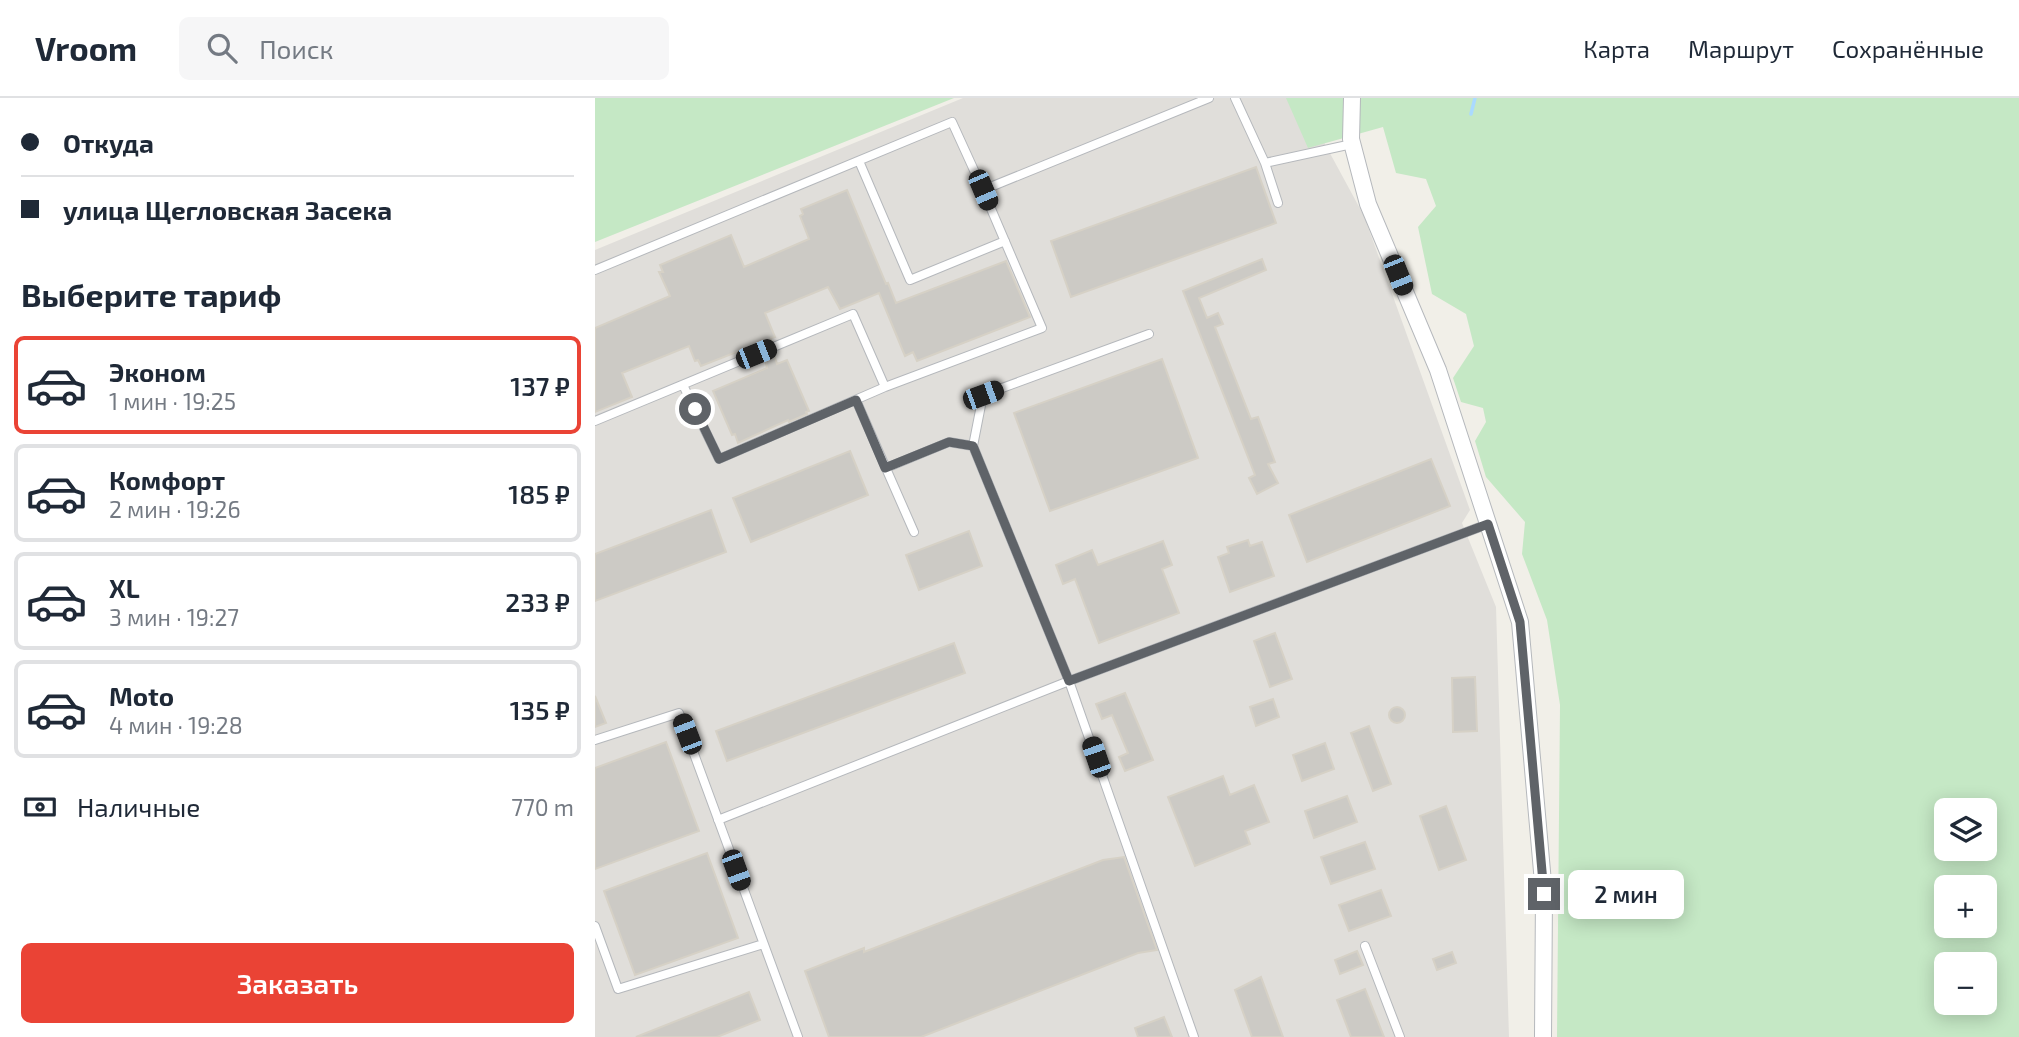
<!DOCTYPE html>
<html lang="ru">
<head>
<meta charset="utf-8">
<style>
	:root { --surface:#fff; --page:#f6f6f7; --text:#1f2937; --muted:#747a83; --line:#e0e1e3; --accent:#ea4335 }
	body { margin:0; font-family:"Exo 2",sans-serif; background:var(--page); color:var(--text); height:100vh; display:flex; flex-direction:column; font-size:26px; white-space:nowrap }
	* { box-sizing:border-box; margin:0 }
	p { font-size:23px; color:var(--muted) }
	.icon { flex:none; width:38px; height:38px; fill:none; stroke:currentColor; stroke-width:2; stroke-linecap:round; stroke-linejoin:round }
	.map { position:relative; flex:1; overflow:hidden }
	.sheet { display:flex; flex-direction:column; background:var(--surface); width:595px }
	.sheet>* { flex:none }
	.hud { display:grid; align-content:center; height:154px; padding:0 21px; background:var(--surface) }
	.fabs { position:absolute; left:1339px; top:700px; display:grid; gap:14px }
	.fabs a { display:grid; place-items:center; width:63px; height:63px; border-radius:10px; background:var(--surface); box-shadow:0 4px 18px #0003; font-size:35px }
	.end { position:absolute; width:32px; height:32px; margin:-16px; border:9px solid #5f6368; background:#fff; box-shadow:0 0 0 4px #fff }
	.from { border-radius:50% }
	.bubble { position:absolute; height:49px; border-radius:10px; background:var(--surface); box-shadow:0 4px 18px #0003; font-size:23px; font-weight:600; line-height:49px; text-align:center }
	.car { position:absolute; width:21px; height:42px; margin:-21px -10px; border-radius:9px; box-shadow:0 0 5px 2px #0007; background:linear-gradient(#222 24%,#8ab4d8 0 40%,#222 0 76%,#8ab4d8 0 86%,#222 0) }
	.hud b { display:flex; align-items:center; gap:24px; height:66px; font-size:26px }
	.hud b+b { border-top:2px solid var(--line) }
	.hud i { width:18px; height:18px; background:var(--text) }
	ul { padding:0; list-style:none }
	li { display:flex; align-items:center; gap:21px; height:98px; margin:0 14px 10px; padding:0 7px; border:4px solid var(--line); border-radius:10px }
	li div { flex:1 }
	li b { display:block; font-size:26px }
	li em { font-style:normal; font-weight:600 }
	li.current { border-color:var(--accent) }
	li>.icon { width:63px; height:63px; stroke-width:1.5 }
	h2 { padding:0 21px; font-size:32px; line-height:84px }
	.pay { display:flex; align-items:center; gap:18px; height:77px; padding:0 21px; font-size:26px }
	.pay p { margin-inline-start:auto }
	.cta { display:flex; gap:14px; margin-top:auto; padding:14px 21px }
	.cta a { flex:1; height:80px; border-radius:10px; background:var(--accent); color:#fff; font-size:28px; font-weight:600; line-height:80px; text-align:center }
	header { display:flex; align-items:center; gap:42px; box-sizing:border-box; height:98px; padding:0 35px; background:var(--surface); border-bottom:2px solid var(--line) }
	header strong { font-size:33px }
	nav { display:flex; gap:38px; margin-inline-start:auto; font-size:24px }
	.search { width:490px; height:63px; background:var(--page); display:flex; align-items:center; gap:18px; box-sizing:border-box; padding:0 24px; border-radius:10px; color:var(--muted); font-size:26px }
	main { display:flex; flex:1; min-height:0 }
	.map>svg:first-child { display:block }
</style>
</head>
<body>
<header>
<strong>Vroom</strong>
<div class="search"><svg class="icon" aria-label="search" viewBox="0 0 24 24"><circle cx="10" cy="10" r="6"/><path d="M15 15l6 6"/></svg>Поиск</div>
<nav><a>Карта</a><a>Маршрут</a><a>Сохранённые</a></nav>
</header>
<main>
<section class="sheet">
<div class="hud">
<b><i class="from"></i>Откуда</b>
<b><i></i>улица Щегловская Засека</b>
</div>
<h2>Выберите тариф</h2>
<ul>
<li class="current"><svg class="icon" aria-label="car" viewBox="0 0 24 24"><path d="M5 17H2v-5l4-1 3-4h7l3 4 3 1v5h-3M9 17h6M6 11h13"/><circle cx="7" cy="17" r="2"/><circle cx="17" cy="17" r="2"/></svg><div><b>Эконом</b><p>1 мин · 19:25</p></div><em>137 ₽</em></li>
<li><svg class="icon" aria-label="car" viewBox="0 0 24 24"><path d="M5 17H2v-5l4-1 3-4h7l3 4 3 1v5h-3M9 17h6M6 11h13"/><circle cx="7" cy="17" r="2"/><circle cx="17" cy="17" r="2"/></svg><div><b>Комфорт</b><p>2 мин · 19:26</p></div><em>185 ₽</em></li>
<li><svg class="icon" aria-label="car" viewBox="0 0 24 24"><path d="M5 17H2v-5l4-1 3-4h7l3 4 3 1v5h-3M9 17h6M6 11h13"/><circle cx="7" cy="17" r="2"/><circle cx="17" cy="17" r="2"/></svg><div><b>XL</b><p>3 мин · 19:27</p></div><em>233 ₽</em></li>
<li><svg class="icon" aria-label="car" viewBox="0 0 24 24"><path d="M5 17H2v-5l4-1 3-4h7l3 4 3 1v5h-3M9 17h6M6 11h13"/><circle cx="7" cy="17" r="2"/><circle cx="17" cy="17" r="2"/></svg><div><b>Moto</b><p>4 мин · 19:28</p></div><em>135 ₽</em></li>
</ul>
<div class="pay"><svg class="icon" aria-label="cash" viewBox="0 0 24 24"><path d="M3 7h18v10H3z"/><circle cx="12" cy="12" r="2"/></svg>Наличные<p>770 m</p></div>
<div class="cta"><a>Заказать</a></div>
</section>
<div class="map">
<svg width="1424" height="939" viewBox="0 0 1424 939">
	<rect width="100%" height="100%" fill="#f1efe8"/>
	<!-- industrial -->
	<path fill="#e0deda" d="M 368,0 L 705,0 L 769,118 L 875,412 L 867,425 L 901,509 L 914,939 L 0,939 L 0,152 Z"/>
	<!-- green -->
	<path fill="#c5e8c5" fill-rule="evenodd" d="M 0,0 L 359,0 L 0,144 Z
		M 691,0 L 1424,0 L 1424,939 L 962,939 L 965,607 L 952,522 L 927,456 L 930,424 L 891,379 L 880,343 L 891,324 L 888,310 L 866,304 L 858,280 L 879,248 L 871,216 L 837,196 L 823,129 L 841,108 L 831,81 L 801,75 L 788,29 L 713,50 ZM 1351,712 L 1390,712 L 1390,751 L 1351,751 ZM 1351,789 L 1390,789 L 1390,828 L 1351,828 ZM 1351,866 L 1390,866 L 1390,905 L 1351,905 Z"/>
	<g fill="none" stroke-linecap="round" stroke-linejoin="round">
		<!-- stream -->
		<path stroke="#aadaff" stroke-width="3.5" d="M 876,16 L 880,0"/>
	</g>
	<!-- building -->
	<path fill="#cccac5" stroke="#d6d1c6" stroke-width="2" d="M 661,69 L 681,125 L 476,199 L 456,143 Z
		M 252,92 L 291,186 L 293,185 L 301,205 L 411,163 L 435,219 L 322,263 L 318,254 L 310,258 L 284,195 L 245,211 L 233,189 L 170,215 L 180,239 L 176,240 L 176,243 L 168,246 L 167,244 L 106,268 L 103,262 L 100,263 L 94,248 L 27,275 L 37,299 L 0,314 L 0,230 L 75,198 L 64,174 L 68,174 L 65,167 L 136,137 L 149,169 L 214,141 L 205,118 L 208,116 L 206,111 Z
		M 667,161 L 671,172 L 604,200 L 612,220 L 623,215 L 628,226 L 620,229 L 656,321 L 663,319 L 680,364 L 673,366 L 683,385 L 662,396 L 654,380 L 660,377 L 588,193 Z
		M 179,256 L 182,266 L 192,262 L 214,313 L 211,314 L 212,316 L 194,324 L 193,322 L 143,345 L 140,336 L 137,337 L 118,293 L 172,270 L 170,260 Z
		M 567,261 L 603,360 L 455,413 L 419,315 Z
		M 255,353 L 273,397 L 156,444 L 138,400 Z
		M 836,361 L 855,408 L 712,464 L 694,417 Z
		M 116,412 L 131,454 L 0,503 L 0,456 Z
		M 374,433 L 387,468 L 324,492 L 311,457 Z
		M 653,442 L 655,448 L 667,444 L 679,478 L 635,494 L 623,459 L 634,455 L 632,449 Z
		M 568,443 L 577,467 L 567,471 L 584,515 L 504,545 L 480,481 L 468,486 L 461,467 L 497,452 L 503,467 Z
		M 680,535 L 697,581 L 675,589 L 659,543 Z
		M 359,545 L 370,575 L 132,663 L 121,633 Z
		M 880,579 L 882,633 L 858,634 L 857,580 Z
		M 530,595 L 558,662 L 530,673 L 524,659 L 533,655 L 517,617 L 507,621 L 501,606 Z
		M 0,598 L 11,625 L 0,629 Z
		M 678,601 L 684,619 L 661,628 L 655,609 Z
		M794 617a8 8 0 1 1 16 0a8 8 0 1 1-16 0Z
		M 774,628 L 796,686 L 778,693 L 756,635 Z
		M 71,644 L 104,733 L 0,771 L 0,670 Z
		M 730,645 L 739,671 L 707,683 L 698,657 Z
		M 628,678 L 635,697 L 659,687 L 674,724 L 650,733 L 655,746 L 600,768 L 573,699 Z
		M 752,698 L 762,724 L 719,740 L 710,713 Z
		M 851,708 L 871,762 L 844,772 L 825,718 Z
		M 770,744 L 780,771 L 736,786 L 726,759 Z
		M 112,755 L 143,840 L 40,877 L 9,793 Z
		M 529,759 L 562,852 L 543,855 L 326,939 L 234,939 L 210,873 L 269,850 L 269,854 L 508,762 Z
		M 786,792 L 796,818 L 754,833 L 744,807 Z
		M 762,853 L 768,867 L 745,876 L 740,862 Z
		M 857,854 L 861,865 L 842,872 L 838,861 Z
		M 666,879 L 688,939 L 657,939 L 640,892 Z
		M 770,891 L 789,939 L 756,939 L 742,902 Z
		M 154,894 L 165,922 L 122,939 L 41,939 Z
		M 569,919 L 577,939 L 543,939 L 540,930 Z"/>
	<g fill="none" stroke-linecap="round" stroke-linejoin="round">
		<defs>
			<path id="service" d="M 640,0 L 670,65 L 683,105
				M 264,63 L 315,182 L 410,143
				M 670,65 L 757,46
				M 0,172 L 357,24 L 388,92 L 614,0
				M 554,236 L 388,297 L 378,348 L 474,583 L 599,939
				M 88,287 L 124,361 L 290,289 L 447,230 L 388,92
				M 261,302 L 319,434
				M 0,323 L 258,216 L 290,289
				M 291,370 L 354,344 L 378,348
				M 0,642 L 84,615 L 203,939
				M 123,722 L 474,583 L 893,426
				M 0,828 L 23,891 L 168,846
				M 770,848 L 805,939"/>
			<path id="minor" d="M 757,0 L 756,41 L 773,106 L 843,272 L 925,524 L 949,796 L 948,939"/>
		</defs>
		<!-- service casing -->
		<use href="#service" stroke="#b5b8bc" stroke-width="10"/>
		<!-- minor casing -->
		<use href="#minor" stroke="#b5b8bc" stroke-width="18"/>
		<!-- service -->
		<use href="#service" stroke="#fff" stroke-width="8"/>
		<!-- minor -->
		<use href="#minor" stroke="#fff" stroke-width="16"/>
	</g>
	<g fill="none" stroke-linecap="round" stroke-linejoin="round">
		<!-- route -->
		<path stroke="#5f6368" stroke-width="9" d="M 100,311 L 124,361 L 261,302 L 290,370 L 354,344 L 378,348 L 474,583 L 893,426 L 925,524 L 949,796"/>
	</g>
</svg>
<div class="fabs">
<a><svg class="icon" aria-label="layers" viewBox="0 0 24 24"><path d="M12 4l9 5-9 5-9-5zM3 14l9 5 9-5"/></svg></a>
<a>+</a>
<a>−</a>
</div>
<i class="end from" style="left:100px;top:311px"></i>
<i class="end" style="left:949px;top:796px"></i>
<div class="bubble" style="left:973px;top:772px;width:116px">2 мин</div>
<i class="car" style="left:388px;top:92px;rotate:157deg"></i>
<i class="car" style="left:803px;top:177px;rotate:158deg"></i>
<i class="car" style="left:161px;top:256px;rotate:68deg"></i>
<i class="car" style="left:388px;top:297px;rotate:70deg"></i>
<i class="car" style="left:92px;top:636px;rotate:339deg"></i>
<i class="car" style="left:501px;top:659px;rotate:341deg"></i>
<i class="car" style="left:141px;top:772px;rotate:160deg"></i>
</div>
</main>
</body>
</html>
